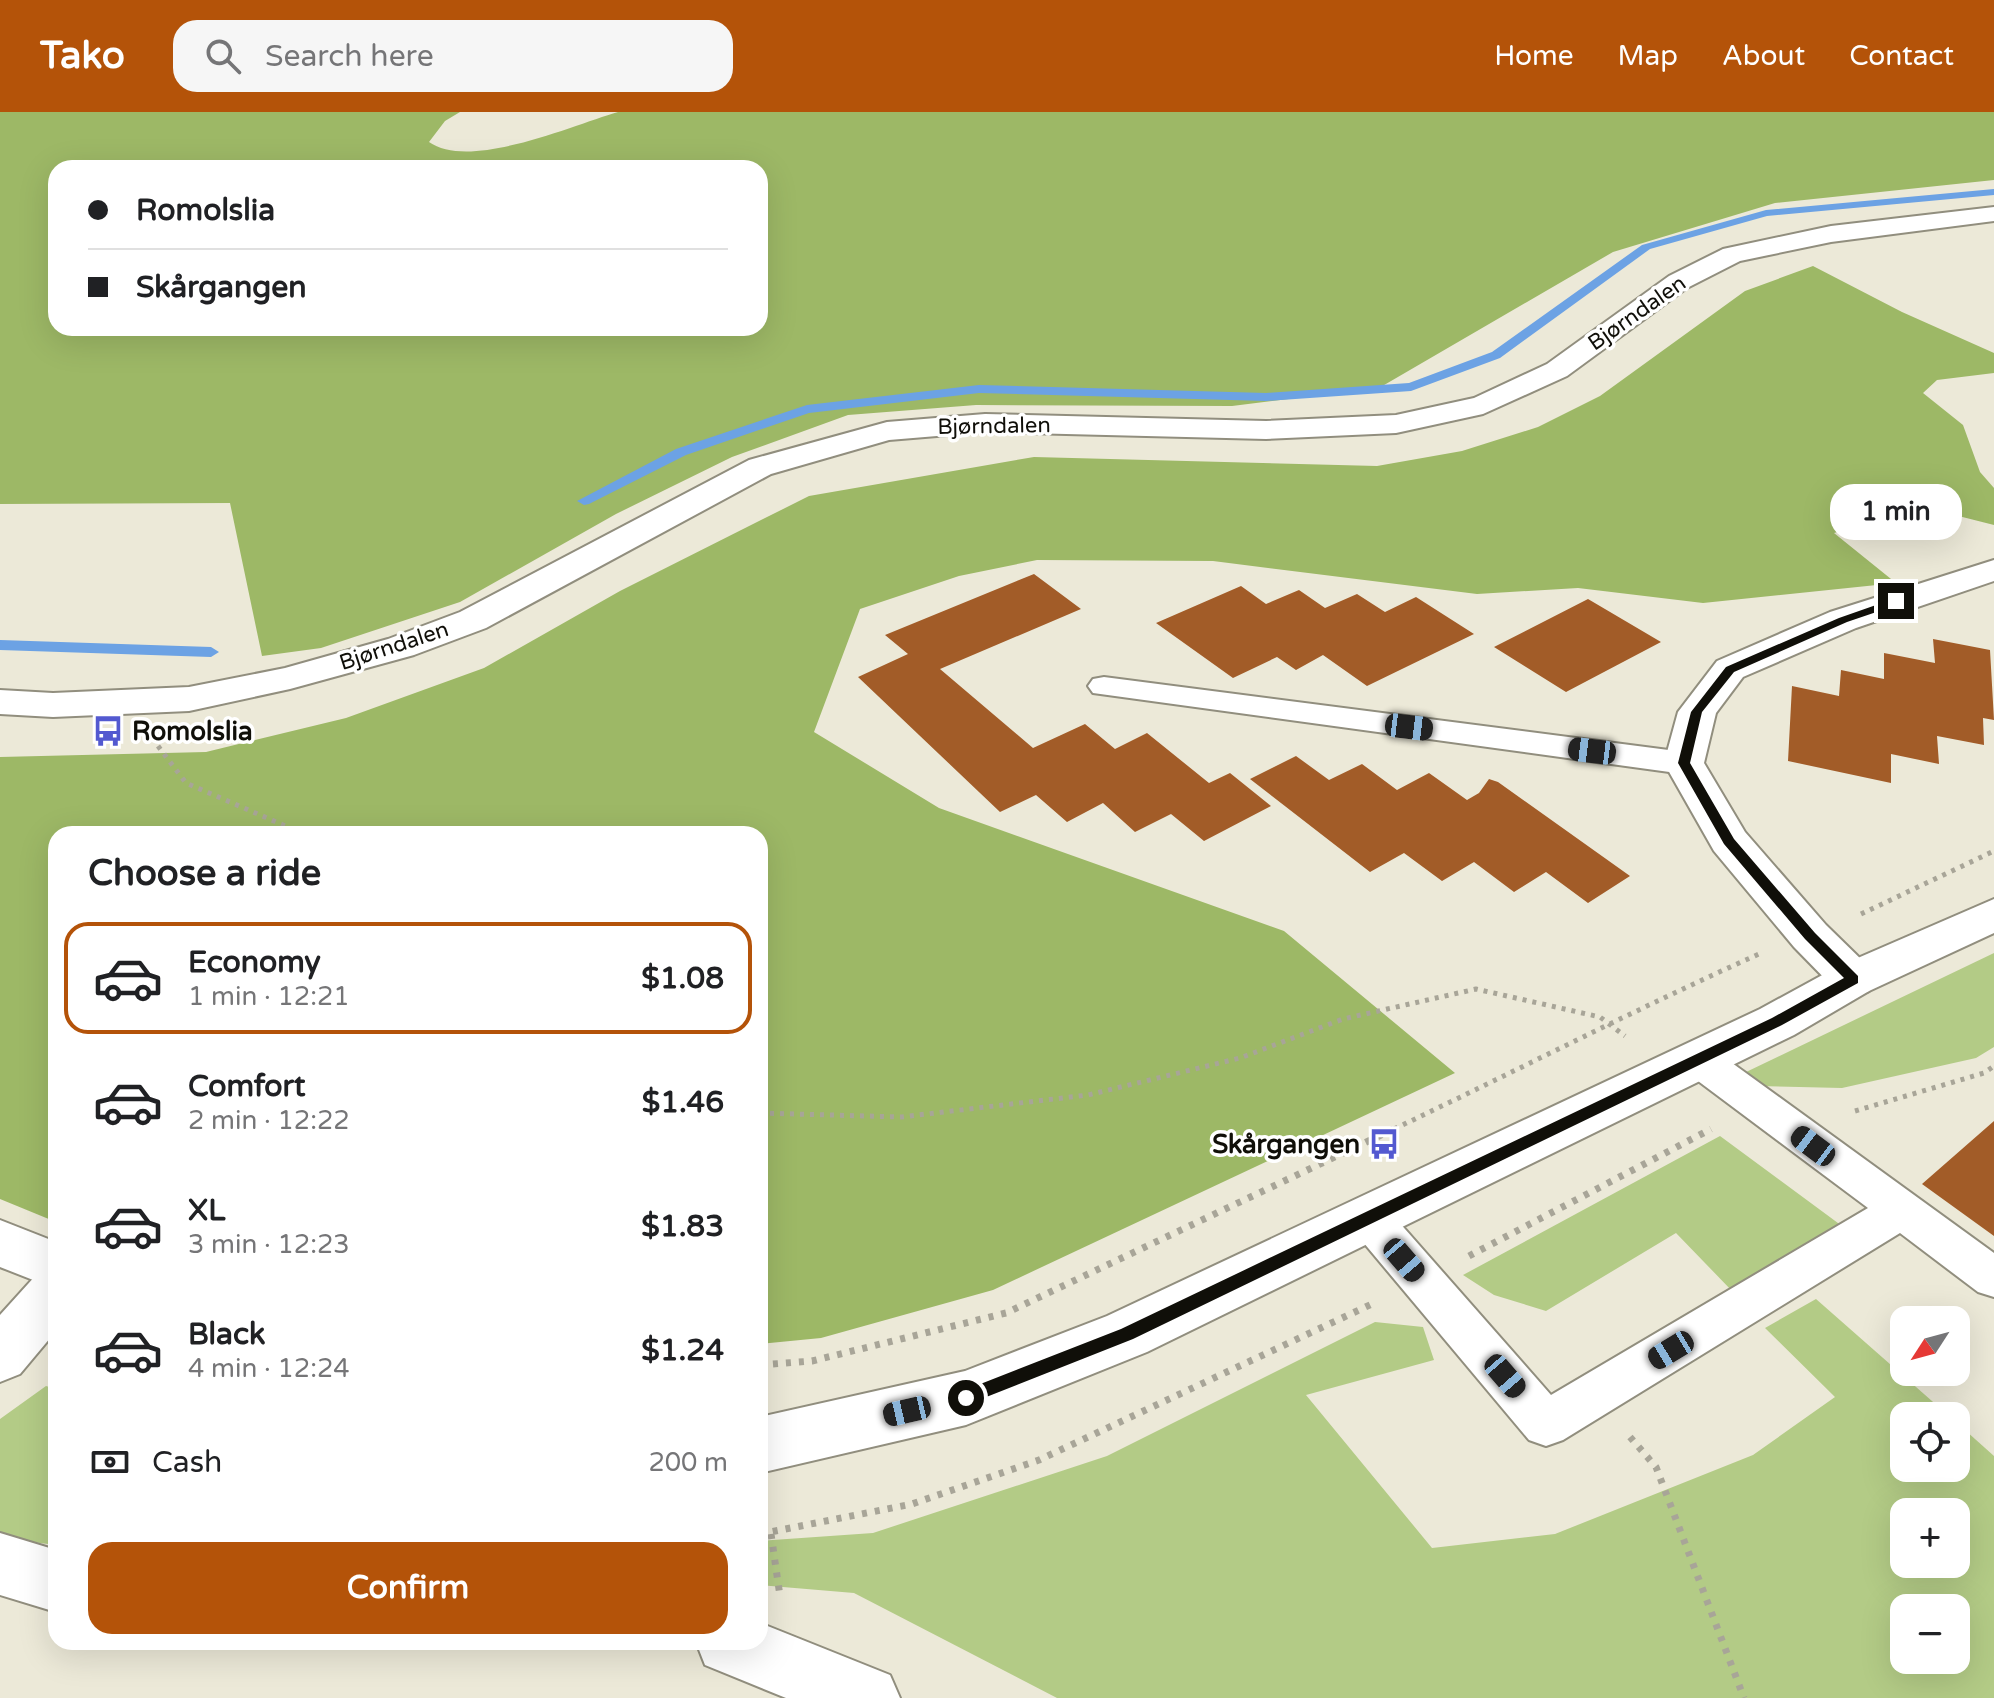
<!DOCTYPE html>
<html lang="en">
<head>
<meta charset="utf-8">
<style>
	:root { --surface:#fff; --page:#f6f6f6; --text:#202124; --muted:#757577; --line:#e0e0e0; --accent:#b45309 }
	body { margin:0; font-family:"Varela Round",sans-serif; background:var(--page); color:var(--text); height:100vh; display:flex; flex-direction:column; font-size:30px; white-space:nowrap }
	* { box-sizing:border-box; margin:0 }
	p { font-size:26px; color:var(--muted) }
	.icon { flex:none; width:44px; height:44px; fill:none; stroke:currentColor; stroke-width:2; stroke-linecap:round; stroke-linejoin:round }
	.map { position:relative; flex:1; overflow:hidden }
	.panel { position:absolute; left:48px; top:714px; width:720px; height:824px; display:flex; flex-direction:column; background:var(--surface); border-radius:24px; box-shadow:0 8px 32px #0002 }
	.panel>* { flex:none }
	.guide { position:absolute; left:48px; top:48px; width:720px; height:176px; border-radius:24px; box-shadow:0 8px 32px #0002; display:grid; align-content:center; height:176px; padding:0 40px; background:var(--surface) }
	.needle { width:52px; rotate:234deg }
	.controls { position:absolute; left:1890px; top:1194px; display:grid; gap:16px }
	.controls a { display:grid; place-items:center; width:80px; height:80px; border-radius:16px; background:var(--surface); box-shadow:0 8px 32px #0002; font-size:40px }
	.end { position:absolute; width:36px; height:36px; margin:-18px; border:10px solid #100f09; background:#fff; box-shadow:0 0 0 4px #fff }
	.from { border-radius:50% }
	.bubble { position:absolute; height:56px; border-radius:24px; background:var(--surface); box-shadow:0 8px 32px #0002; font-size:26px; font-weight:800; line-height:56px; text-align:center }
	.car { position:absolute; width:24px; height:48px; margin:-24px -12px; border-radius:10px; box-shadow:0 0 6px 2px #0007; background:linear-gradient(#222 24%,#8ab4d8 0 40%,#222 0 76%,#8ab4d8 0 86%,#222 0) }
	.guide b { display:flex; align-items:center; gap:28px; height:76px; font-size:30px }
	.guide b+b { border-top:2px solid var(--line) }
	.guide i { width:20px; height:20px; background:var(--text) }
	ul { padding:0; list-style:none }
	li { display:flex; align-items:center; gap:24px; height:112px; margin:0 16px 12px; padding:0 24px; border:4px solid transparent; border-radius:24px }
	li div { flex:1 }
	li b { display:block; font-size:30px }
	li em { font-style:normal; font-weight:800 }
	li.current { border-color:var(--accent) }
	li>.icon { width:72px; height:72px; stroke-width:1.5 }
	h2 { padding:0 40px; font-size:36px; line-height:96px }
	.pay { display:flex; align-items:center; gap:20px; height:88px; padding:0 40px; font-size:30px }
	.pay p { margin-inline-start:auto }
	.cta { display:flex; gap:16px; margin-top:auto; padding:16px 40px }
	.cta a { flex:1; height:92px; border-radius:24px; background:var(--accent); color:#fff; font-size:32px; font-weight:800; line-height:92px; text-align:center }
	header { display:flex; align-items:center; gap:48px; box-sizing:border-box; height:112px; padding:0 40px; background:var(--accent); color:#fff }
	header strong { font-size:38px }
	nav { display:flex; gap:44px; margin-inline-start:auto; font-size:28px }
	.search { width:560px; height:72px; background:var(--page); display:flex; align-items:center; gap:20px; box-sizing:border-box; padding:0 28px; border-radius:24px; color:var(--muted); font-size:30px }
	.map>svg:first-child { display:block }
</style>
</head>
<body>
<header>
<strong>Tako</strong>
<div class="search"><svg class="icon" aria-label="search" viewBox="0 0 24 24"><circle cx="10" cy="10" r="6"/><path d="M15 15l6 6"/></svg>Search here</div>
<nav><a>Home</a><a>Map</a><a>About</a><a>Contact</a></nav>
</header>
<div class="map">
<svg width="1994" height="1586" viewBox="0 0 1994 1586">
	<rect width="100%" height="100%" fill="#ece9d8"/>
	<!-- green -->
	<path fill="#b3cb86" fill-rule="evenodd" d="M 1994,841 L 1994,935 L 1976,946 L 1842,976 L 1756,974 L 1744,961 Z
		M 1720,1024 L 1842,1114 L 1734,1181 L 1676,1121 L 1546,1199 L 1494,1183 L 1463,1163 Z
		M 1816,1187 L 1949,1304 L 1904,1304 L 1904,1356 L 1956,1356 L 1956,1310 L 1994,1344 L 1994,1586 L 1057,1586 L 854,1481 L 760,1473 L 760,1429 L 873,1421 L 1107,1344 L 1375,1210 L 1423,1215 L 1434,1248 L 1306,1283 L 1432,1436 L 1555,1422 L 1753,1343 L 1835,1285 L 1765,1216 ZM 1904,1400 L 1956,1400 L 1956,1452 L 1904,1452 ZM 1904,1496 L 1956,1496 L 1956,1548 L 1904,1548 Z
		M 46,1274 L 56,1277 L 56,1433 L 0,1426 L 0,1307 Z"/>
	<!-- forest -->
	<path fill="#9db866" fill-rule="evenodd" d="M 0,0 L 460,0 L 445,9 L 429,30 C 470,59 573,13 618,0 L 1994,0 L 1994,68 L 1775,91 L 1613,140 L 1379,276 L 1232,294 L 976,293 L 848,303 L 732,345 L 616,402 L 460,490 L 321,536 L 262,544 L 230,391 L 0,392 ZM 56,56 L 760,56 L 760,216 L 56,216 Z
		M 1813,154 L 1902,200 L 1994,241 L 1994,261 L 1937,268 L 1923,281 L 1963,313 L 1980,360 L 1994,376 L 1994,413 L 1923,395 L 1834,421 L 1896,471 L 1703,491 L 1578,476 L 1477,482 L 1213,449 L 1037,448 L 959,464 L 860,497 L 814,620 L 939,696 L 1284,819 L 1455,961 L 993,1178 L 821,1226 L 760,1232 L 760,722 L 56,722 L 56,1110 L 0,1087 L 0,645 L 206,640 L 346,606 L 484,556 L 620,479 L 809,384 L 1034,345 L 1377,354 L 1462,339 L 1538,315 L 1600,284 L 1745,179 Z"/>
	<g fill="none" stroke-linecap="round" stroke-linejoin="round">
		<!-- stream -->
		<path fill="#6ca2e4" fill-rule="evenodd" d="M 1994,77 L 1994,83 L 1767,104 L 1650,137 L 1500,246 L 1411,279 L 1266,289 L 979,281 L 809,301 L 686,343 L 589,392 L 584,393 L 577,389 L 676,337 L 807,293 L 979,273 L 1266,281 L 1409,271 L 1492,240 L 1642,133 L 1766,98 Z
			M 0,528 L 211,535 L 219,540 L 211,545 L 0,538 Z"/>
	</g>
	<!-- building -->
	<path fill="#a25c28" d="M 1034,462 L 1081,497 L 940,557 L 1033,636 L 1085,612 L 1115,637 L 1147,621 L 1209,671 L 1230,661 L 1271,694 L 1204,729 L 1171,702 L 1135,720 L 1103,691 L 1067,710 L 1036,683 L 1000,700 L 858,565 L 908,542 L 885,523 Z
		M 1241,474 L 1266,492 L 1299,478 L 1325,496 L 1357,482 L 1385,500 L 1416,485 L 1474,522 L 1367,574 L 1323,543 L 1296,558 L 1277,545 L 1233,566 L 1156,511 Z
		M 1588,487 L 1661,530 L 1566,580 L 1494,535 Z
		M 1933,527 L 1990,538 L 1994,608 L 1983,606 L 1984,633 L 1937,624 L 1939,652 L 1891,642 L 1891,671 L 1788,649 L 1792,574 L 1839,584 L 1841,558 L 1884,567 L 1884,541 L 1935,551 Z
		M 1296,644 L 1329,668 L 1362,652 L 1397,678 L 1429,661 L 1467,688 L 1479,681 L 1489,667 L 1498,670 L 1630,764 L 1588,791 L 1546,760 L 1514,780 L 1474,750 L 1442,769 L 1404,741 L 1370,760 L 1250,667 Z
		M 1994,1009 L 1994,1124 L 1922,1072 Z"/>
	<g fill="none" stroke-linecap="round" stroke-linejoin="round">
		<defs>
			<path id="service" d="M 1104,565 L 1684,640 L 1696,644 L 1700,651 L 1696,658 L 1684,662 L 1093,581 L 1088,574 L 1093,567 Z
				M 1696,931 L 1710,935 L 1994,1141 L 1994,1185 L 1978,1180 L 1900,1121 L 1563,1328 L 1546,1334 L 1529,1328 L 1353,1118 L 1346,1105 L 1353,1092 L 1368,1087 L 1383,1092 L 1551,1283 L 1868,1096 L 1682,957 L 1676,946 L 1682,935 Z"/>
			<path id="minor" d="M 1994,448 L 1994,469 L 1856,516 L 1743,565 L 1716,601 L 1704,651 L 1745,720 L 1826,813 L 1869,855 L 1876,867 L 1869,879 L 1853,884 L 1837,879 L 1794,835 L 1714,739 L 1664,651 L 1678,600 L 1717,549 L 1830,500 Z
				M 56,1155 L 56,1219 L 20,1262 L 0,1270 L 0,1203 L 37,1162 Z
				M 0,1421 L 56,1438 L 56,1500 L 0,1483 Z
				M 760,1511 L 890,1563 L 900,1586 L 786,1586 L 705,1553 L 696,1530 L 760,1530 Z"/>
			<path id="tertiary" d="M 1994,787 L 1994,821 L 1869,879 L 1794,923 L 1147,1240 L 966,1313 L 760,1361 L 760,1305 L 965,1259 L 1107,1204 L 1760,897 L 1837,855 Z
				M 0,1108 L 56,1130 L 56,1177 L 0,1155 Z"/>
			<path id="secondary" d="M 1994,95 L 1994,109 L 1831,130 L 1740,149 L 1687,176 L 1567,264 L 1483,302 L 1396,321 L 1266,327 L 985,320 L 889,328 L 771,362 L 486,516 L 414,543 L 290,577 L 189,599 L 53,605 L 0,602 L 0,578 L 53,581 L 189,575 L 285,556 L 388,527 L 460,500 L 749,348 L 887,310 L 985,302 L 1266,309 L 1396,303 L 1474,286 L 1547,252 L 1669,164 L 1723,137 L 1831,114 Z"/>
		</defs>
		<!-- service casing -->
		<use href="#service" stroke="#918e7e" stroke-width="4"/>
		<!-- minor casing -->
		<use href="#minor" stroke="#918e7e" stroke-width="4"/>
		<!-- tertiary casing -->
		<use href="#tertiary" stroke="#918e7e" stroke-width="4"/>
		<!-- secondary casing -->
		<use href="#secondary" stroke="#918e7e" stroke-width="4"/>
		<!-- path-far1 -->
		<path stroke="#a8a598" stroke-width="5" stroke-dasharray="4 6" stroke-linecap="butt" d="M 158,634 L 186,671 L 304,722
			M 1861,802 L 1994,739
			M 1855,999 L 1984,961 L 1994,954
			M 760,1001 L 901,1005 L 1088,983 L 1240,946 L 1343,907 L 1476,877 L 1600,905 L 1625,924
			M 1394,1017 C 1516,959 1636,897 1759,842"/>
		<!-- path -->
		<path stroke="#a8a598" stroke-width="7" stroke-dasharray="5 8" stroke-linecap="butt" d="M 1469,1144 L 1711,1017
			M 760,1253 L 812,1249 L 1006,1201 L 1398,1015
			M 1630,1325 L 1656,1355 L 1744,1586
			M 760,1422 L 912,1392 L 1039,1348 L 1374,1191
			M 771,1422 L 780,1484"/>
		<!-- service -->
		<use href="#service" fill="#fff" fill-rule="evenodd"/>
		<!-- minor -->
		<use href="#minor" fill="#fff" fill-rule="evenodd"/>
		<!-- tertiary -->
		<use href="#tertiary" fill="#fff" fill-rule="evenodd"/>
		<!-- secondary -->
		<use href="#secondary" fill="#fff" fill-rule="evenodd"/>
	</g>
	<!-- route -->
	<path fill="#100f09" d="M 1896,486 L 1900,487 L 1900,492 L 1847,510 L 1734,560 L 1702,600 L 1690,651 L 1734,727 L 1815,821 L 1858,864 L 1858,871 L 1782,913 L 1133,1227 L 966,1293 L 960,1291 L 957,1286 L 960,1280 L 1121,1217 L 1772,906 L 1844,866 L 1805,827 L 1724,732 L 1678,651 L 1691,600 L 1726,555 L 1839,506 Z"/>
	<!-- icons -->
	<defs>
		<symbol id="bus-bare" viewBox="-9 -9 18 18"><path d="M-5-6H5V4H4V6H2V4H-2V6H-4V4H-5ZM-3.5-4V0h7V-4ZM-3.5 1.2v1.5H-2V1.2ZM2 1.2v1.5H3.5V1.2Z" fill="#5359d0" stroke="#fff" stroke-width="2.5" paint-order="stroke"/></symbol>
	</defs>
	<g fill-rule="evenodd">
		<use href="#bus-bare" x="86" y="597" width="44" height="44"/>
		<use href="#bus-bare" x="1362" y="1010" width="44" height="44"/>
	</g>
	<g text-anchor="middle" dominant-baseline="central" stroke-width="7" stroke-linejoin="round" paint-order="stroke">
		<!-- far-street labels -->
		<g font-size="22" fill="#100f09" stroke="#fff">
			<text transform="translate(1637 201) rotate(-35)">Bjørndalen</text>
			<text transform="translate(994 314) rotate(-1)">Bjørndalen</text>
			<text transform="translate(394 534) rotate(-18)">Bjørndalen</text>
		</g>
		<!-- poi labels -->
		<g font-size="26" font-weight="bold" fill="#100f09" stroke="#fff" text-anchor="start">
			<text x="132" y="619">Romolslia</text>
			<text x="1360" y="1032" text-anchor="end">Skårgangen</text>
		</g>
	</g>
</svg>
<div class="controls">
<a><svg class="needle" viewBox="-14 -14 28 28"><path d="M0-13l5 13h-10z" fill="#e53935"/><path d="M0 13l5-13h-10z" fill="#757577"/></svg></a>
<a><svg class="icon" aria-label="locate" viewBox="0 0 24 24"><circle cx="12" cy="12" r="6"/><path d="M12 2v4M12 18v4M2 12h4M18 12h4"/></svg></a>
<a>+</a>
<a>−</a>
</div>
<i class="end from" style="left:966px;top:1286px"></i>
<i class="end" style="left:1896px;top:489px"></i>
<div class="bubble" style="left:1830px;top:372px;width:132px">1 min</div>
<i class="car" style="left:1409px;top:615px;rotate:97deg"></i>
<i class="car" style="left:1592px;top:639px;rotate:277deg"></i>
<i class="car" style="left:1813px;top:1034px;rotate:307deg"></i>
<i class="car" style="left:1404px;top:1148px;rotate:139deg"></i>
<i class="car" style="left:1671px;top:1238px;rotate:239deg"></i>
<i class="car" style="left:1505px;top:1264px;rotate:139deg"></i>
<i class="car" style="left:907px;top:1299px;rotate:257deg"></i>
<div class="guide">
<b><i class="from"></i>Romolslia</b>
<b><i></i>Skårgangen</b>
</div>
<section class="panel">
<h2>Choose a ride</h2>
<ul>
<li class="current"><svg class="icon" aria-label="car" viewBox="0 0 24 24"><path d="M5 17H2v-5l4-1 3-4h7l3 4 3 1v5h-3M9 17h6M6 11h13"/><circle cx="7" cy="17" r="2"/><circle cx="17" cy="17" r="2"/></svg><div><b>Economy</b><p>1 min · 12:21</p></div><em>$1.08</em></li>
<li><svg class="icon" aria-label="car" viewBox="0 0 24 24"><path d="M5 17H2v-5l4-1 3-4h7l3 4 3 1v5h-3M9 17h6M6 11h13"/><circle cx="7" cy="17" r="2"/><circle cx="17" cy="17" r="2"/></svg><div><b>Comfort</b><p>2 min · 12:22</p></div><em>$1.46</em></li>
<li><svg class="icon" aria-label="car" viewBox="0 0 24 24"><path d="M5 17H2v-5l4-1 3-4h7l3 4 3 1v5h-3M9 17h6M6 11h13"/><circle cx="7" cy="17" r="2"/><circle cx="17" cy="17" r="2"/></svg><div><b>XL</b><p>3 min · 12:23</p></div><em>$1.83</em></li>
<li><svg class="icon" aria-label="car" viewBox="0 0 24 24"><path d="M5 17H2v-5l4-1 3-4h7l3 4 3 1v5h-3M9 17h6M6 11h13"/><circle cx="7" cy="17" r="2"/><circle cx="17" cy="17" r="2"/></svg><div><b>Black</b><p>4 min · 12:24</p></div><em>$1.24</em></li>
</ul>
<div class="pay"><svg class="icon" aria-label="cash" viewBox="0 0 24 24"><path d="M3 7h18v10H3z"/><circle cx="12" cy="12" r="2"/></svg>Cash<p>200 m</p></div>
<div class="cta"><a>Confirm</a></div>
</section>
</div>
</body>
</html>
